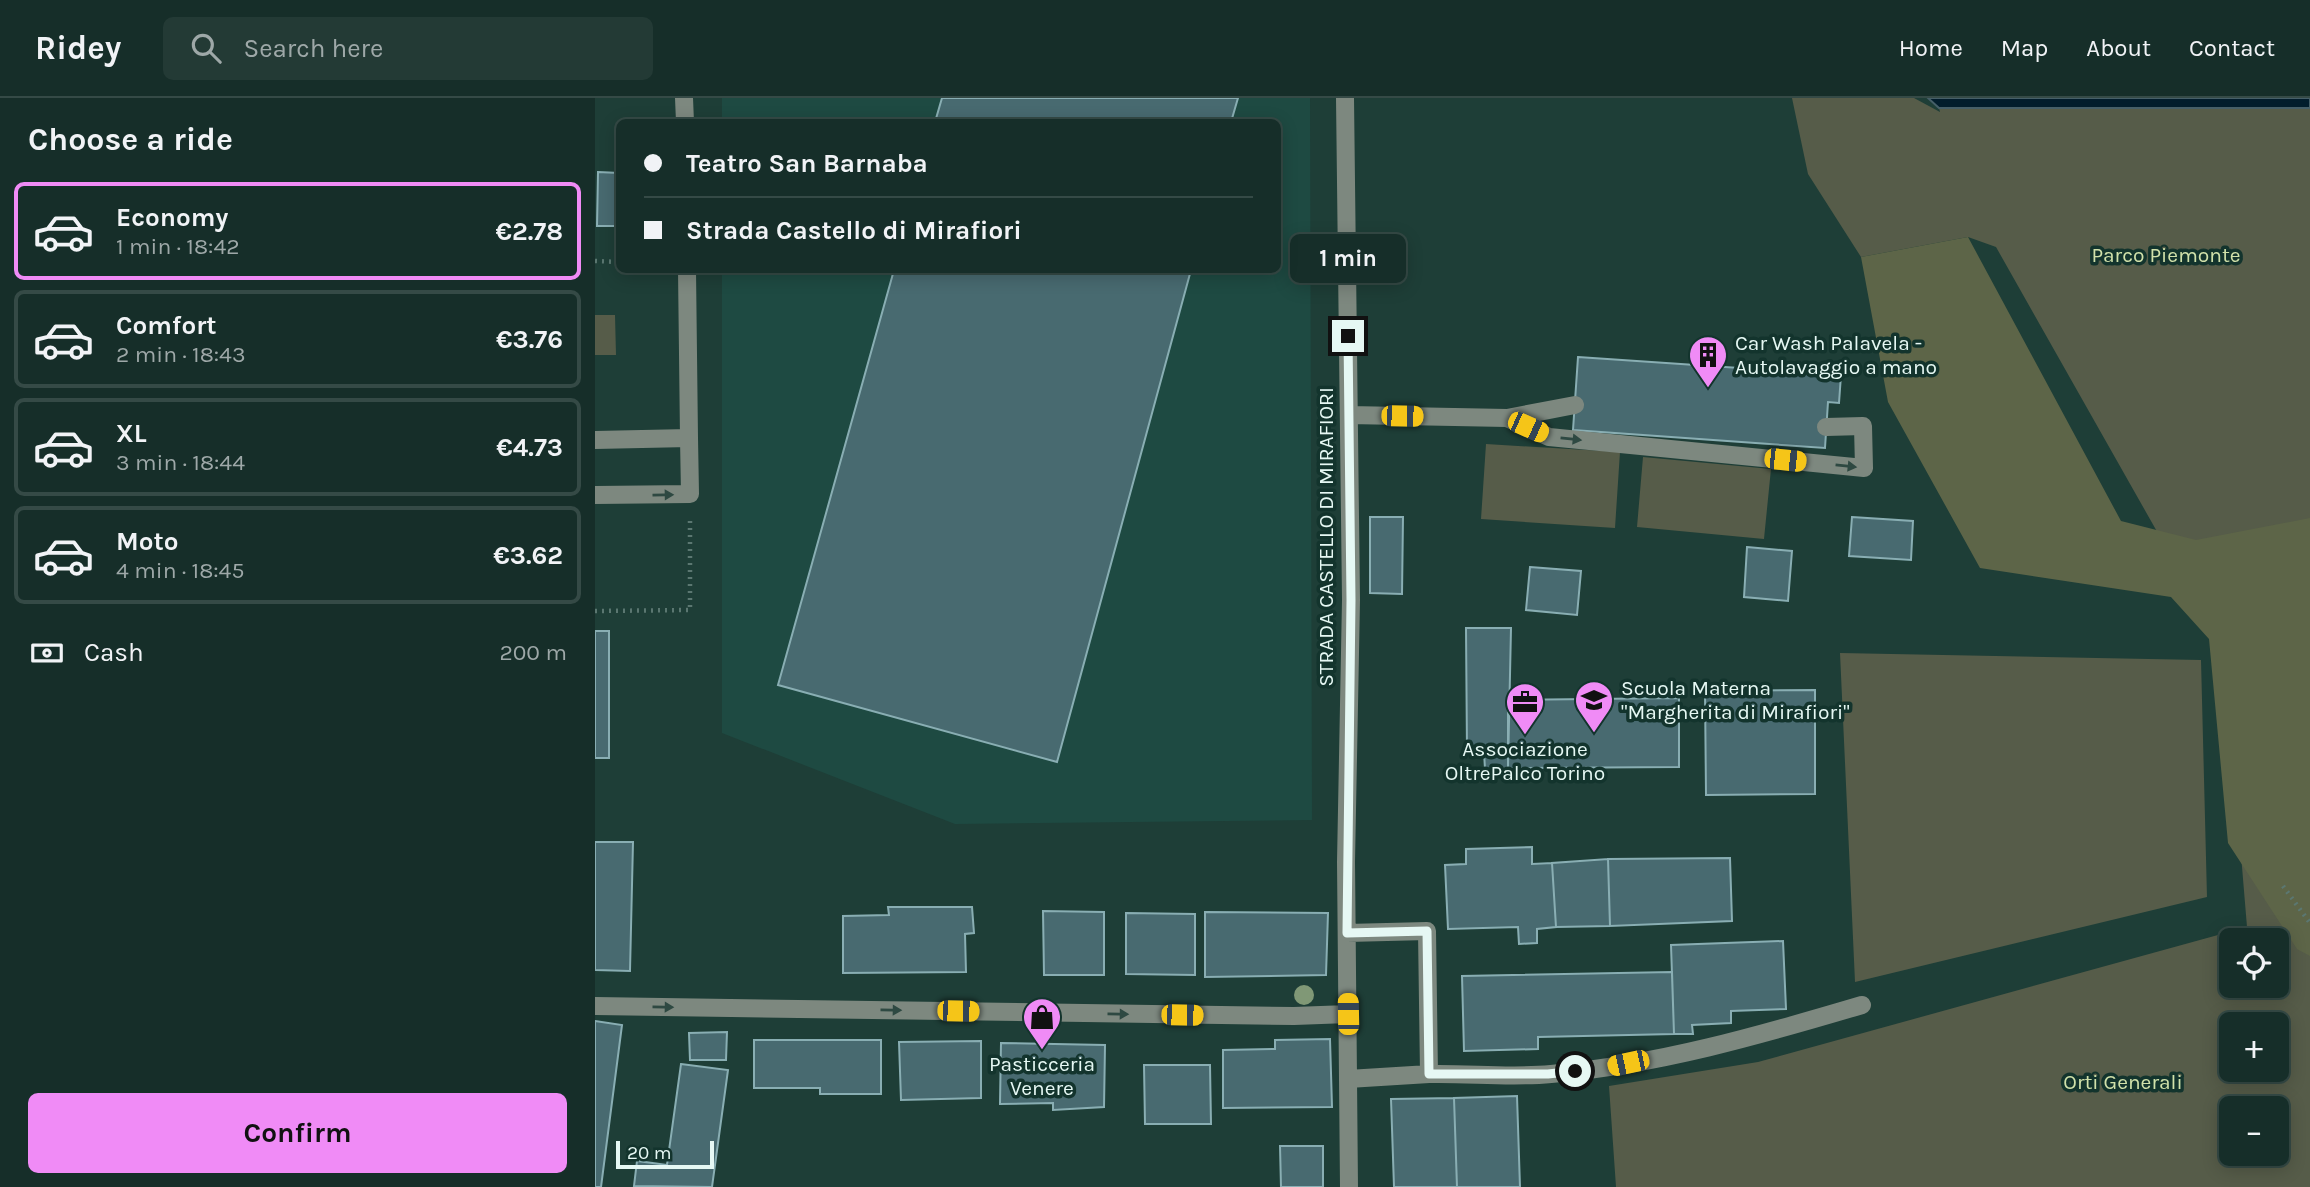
<!DOCTYPE html>
<html lang="en">
<head>
<meta charset="utf-8">
<style>
	:root { --surface:#162e29; --page:#233a35; --text:#f1f3f6; --muted:#9ea8a8; --line:#354a46; --accent:#f08bf6 }
	body { margin:0; font-family:Karla,sans-serif; background:var(--page); color:var(--text); height:100vh; display:flex; flex-direction:column; font-size:26px; white-space:nowrap }
	* { box-sizing:border-box; margin:0 }
	p { font-size:23px; color:var(--muted) }
	.icon { flex:none; width:38px; height:38px; fill:none; stroke:currentColor; stroke-width:2; stroke-linecap:round; stroke-linejoin:round }
	.map { position:relative; flex:1; overflow:hidden }
	.panel { display:flex; flex-direction:column; background:var(--surface); width:595px }
	.panel>* { flex:none }
	.banner { position:absolute; left:21px; top:21px; width:665px; height:154px; border-radius:10px; box-shadow:0 4px 18px #0003,0 0 0 2px var(--line); display:grid; align-content:center; height:154px; padding:0 28px; background:var(--surface) }
	.controls { position:absolute; left:1624px; top:830px; display:grid; gap:14px }
	.controls a { display:grid; place-items:center; width:70px; height:70px; border-radius:10px; background:var(--surface); box-shadow:0 4px 18px #0003,0 0 0 2px var(--line); font-size:35px }
	.scale { position:absolute; left:21px; bottom:18px; width:98px; box-sizing:border-box; padding-left:7px; border:4px solid #e6f8f4; border-top:0; font-size:19px; line-height:24px; white-space:nowrap; color:#e6f8f4; -webkit-text-stroke:5px #13342d; paint-order:stroke }
	.end { position:absolute; width:32px; height:32px; margin:-16px; border:9px solid #e6f8f4; background:#111; box-shadow:0 0 0 4px #111 }
	.from { border-radius:50% }
	.bubble { position:absolute; height:49px; border-radius:10px; background:var(--surface); box-shadow:0 4px 18px #0003,0 0 0 2px var(--line); font-size:23px; font-weight:700; line-height:49px; text-align:center }
	.car { position:absolute; width:21px; height:42px; margin:-21px -10px; border-radius:9px; box-shadow:0 0 5px 2px #0007; background:linear-gradient(#f5c518 24%,#345 0 40%,#f5c518 0 76%,#345 0 86%,#f5c518 0) }
	.banner b { display:flex; align-items:center; gap:24px; height:66px; font-size:26px }
	.banner b+b { border-top:2px solid var(--line) }
	.banner i { width:18px; height:18px; background:var(--text) }
	ul { padding:0; list-style:none }
	li { display:flex; align-items:center; gap:21px; height:98px; margin:0 14px 10px; padding:0 14px; border:4px solid var(--line); border-radius:10px }
	li div { flex:1 }
	li b { display:block; font-size:26px }
	li em { font-style:normal; font-weight:700 }
	li.on { border-color:var(--accent) }
	li>.icon { width:63px; height:63px; stroke-width:1.5 }
	h2 { padding:0 28px; font-size:32px; line-height:84px }
	.pay { display:flex; align-items:center; gap:18px; height:77px; padding:0 28px; font-size:26px }
	.pay p { margin-inline-start:auto }
	.primary-button { display:flex; gap:14px; margin-top:auto; padding:14px 28px }
	.primary-button a { flex:1; height:80px; border-radius:10px; background:var(--accent); color:#111; font-size:28px; font-weight:700; line-height:80px; text-align:center }
	header { display:flex; align-items:center; gap:42px; box-sizing:border-box; height:98px; padding:0 35px; background:var(--surface); border-bottom:2px solid var(--line) }
	header strong { font-size:33px }
	nav { display:flex; gap:38px; margin-inline-start:auto; font-size:24px }
	.search { width:490px; height:63px; background:var(--page); display:flex; align-items:center; gap:18px; box-sizing:border-box; padding:0 24px; border-radius:10px; color:var(--muted); font-size:26px }
	main { display:flex; flex:1; min-height:0 }
	.map>svg:first-child { display:block }
</style>
</head>
<body>
<header>
<strong>Ridey</strong>
<div class="search"><svg class="icon" aria-label="search" viewBox="0 0 24 24"><circle cx="10" cy="10" r="6"/><path d="M15 15l6 6"/></svg>Search here</div>
<nav><a>Home</a><a>Map</a><a>About</a><a>Contact</a></nav>
</header>
<main>
<section class="panel">
<h2>Choose a ride</h2>
<ul>
<li class="on"><svg class="icon" aria-label="car" viewBox="0 0 24 24"><path d="M5 17H2v-5l4-1 3-4h7l3 4 3 1v5h-3M9 17h6M6 11h13"/><circle cx="7" cy="17" r="2"/><circle cx="17" cy="17" r="2"/></svg><div><b>Economy</b><p>1 min · 18:42</p></div><em>€2.78</em></li>
<li><svg class="icon" aria-label="car" viewBox="0 0 24 24"><path d="M5 17H2v-5l4-1 3-4h7l3 4 3 1v5h-3M9 17h6M6 11h13"/><circle cx="7" cy="17" r="2"/><circle cx="17" cy="17" r="2"/></svg><div><b>Comfort</b><p>2 min · 18:43</p></div><em>€3.76</em></li>
<li><svg class="icon" aria-label="car" viewBox="0 0 24 24"><path d="M5 17H2v-5l4-1 3-4h7l3 4 3 1v5h-3M9 17h6M6 11h13"/><circle cx="7" cy="17" r="2"/><circle cx="17" cy="17" r="2"/></svg><div><b>XL</b><p>3 min · 18:44</p></div><em>€4.73</em></li>
<li><svg class="icon" aria-label="car" viewBox="0 0 24 24"><path d="M5 17H2v-5l4-1 3-4h7l3 4 3 1v5h-3M9 17h6M6 11h13"/><circle cx="7" cy="17" r="2"/><circle cx="17" cy="17" r="2"/></svg><div><b>Moto</b><p>4 min · 18:45</p></div><em>€3.62</em></li>
</ul>
<div class="pay"><svg class="icon" aria-label="cash" viewBox="0 0 24 24"><path d="M3 7h18v10H3z"/><circle cx="12" cy="12" r="2"/></svg>Cash<p>200 m</p></div>
<div class="primary-button"><a>Confirm</a></div>
</section>
<div class="map">
<svg width="1715" height="1089" viewBox="0 0 1715 1089">
	<rect width="100%" height="100%" fill="#1e3e37"/>
	<!-- built -->
	<path fill="#1e4a42" d="M 127,0 L 715,0 L 717,722 L 360,726 L 127,635 L 127,172 L 682,172 L 682,24 L 127,24 Z"/>
	<!-- green -->
	<path fill="#565c49" fill-rule="evenodd" d="M 1197,0 L 1319,0 L 1345,14 L 1344,10 L 1715,10 L 1715,1089 L 1021,1089 L 1014,988 L 1163,964 L 1652,829 L 1629,552 L 1401,149 L 1373,139 L 1266,159 L 1213,76 ZM 1636,842 L 1682,842 L 1682,887 L 1636,887 ZM 1636,926 L 1682,926 L 1682,971 L 1636,971 ZM 1636,1010 L 1682,1010 L 1682,1055 L 1636,1055 Z
		M 0,217 L 20,217 L 21,257 L 0,257 Z
		M 891,346 L 1025,354 L 1020,430 L 886,421 Z
		M 1048,359 L 1176,371 L 1169,441 L 1042,429 Z
		M 1245,555 L 1606,562 L 1612,799 L 1260,884 Z"/>
	<!-- forest -->
	<path fill="#5d6548" d="M 1373,139 L 1526,423 L 1601,442 L 1715,420 L 1715,858 L 1702,851 L 1633,745 L 1614,541 L 1576,499 L 1385,470 L 1293,304 L 1266,159 Z"/>
	<!-- water -->
	<path fill="#021d2c" stroke="#465f68" stroke-width="2" d="M 1333,0 L 1715,0 L 1715,10 L 1344,10 Z"/>
	<!-- building -->
	<path fill="#486a70" stroke="#89aeb3" stroke-width="2" d="M 347,0 L 643,0 L 636,24 L 340,24 Z
		M 3,74 L 24,75 L 24,128 L 2,128 Z
		M 299,172 L 596,172 L 462,664 L 183,587 Z
		M 983,259 L 1246,277 L 1244,305 L 1233,304 L 1230,350 L 978,332 Z
		M 775,419 L 808,419 L 807,496 L 775,495 Z
		M 1257,419 L 1318,423 L 1316,462 L 1254,458 Z
		M 1152,449 L 1197,453 L 1193,503 L 1149,499 Z
		M 935,469 L 986,473 L 982,517 L 931,512 Z
		M 871,530 L 916,530 L 913,670 L 890,671 L 889,654 L 872,654 Z
		M 0,533 L 14,533 L 14,660 L 0,660 Z
		M 1220,592 L 1220,696 L 1111,697 L 1110,593 Z
		M 1084,600 L 1084,669 L 913,670 L 913,602 Z
		M 0,744 L 38,744 L 35,873 L 0,872 Z
		M 937,749 L 937,766 L 957,765 L 961,829 L 942,831 L 942,845 L 924,846 L 923,829 L 853,831 L 850,767 L 871,766 L 871,751 Z
		M 1135,760 L 1137,823 L 1015,828 L 1013,761 Z
		M 1013,761 L 1015,828 L 961,829 L 957,765 Z
		M 293,809 L 377,809 L 379,835 L 370,836 L 371,874 L 248,875 L 248,818 L 294,817 Z
		M 448,813 L 509,814 L 509,877 L 449,877 Z
		M 610,814 L 733,815 L 731,877 L 610,879 Z
		M 531,815 L 600,816 L 600,877 L 531,876 Z
		M 1188,843 L 1191,911 L 1136,913 L 1136,925 L 1097,927 L 1098,936 L 1079,936 L 1076,847 Z
		M 1077,874 L 1079,936 L 943,939 L 943,951 L 869,953 L 867,878 Z
		M 0,923 L 27,927 L 6,1089 L 0,1089 Z
		M 132,934 L 131,962 L 95,962 L 94,935 Z
		M 735,941 L 737,1009 L 628,1010 L 628,952 L 680,951 L 680,942 Z
		M 159,942 L 286,942 L 286,996 L 225,996 L 225,990 L 159,990 Z
		M 386,943 L 386,1000 L 306,1002 L 304,944 Z
		M 406,945 L 510,947 L 509,1009 L 458,1012 L 458,1005 L 405,1006 Z
		M 86,966 L 133,972 L 117,1089 L 39,1088 L 42,1063 L 72,1067 Z
		M 549,967 L 615,967 L 616,1026 L 550,1026 Z
		M 922,998 L 925,1089 L 862,1089 L 859,1000 Z
		M 859,1000 L 862,1089 L 799,1089 L 796,1001 Z
		M 685,1048 L 728,1048 L 728,1089 L 686,1089 Z"/>
	<g fill="none" stroke-linecap="round" stroke-linejoin="round">
		<!-- path -->
		<path stroke="#5b7771" stroke-width="4.5" stroke-dasharray="2 5" stroke-linecap="butt" d="M 0,163 L 24,164
			M 0,513 L 95,512 L 95,419
			M 1688,788 L 1715,825"/>
		<!-- minor -->
		<path stroke="#7d887f" stroke-width="18" d="M 89,0 L 90,24
			M 750,0 L 756,502 L 751,764 L 754,1089
			M 92,172 L 94,340
			M 754,317 L 912,320 L 980,307
			M 912,320 L 954,339 L 1269,370 L 1268,328 L 1231,329
			M 0,342 L 94,340 L 95,396 L 0,397
			M 752,835 L 832,833 L 834,976 L 753,981
			M 0,908 L 699,918 L 753,916
			M 834,976 C 874,975 916,980 956,976 C 1062,967 1166,937 1267,907"/>
	</g>
	<!-- trees -->
	<circle fill="#809876" cx="709" cy="897" r="10"/>
	<!-- one-way arrows -->
	<defs><path id="oneway-solid" d="M-6-.8H1V-3.2L6.5 0L1 3.2V.8H-6Z" transform="scale(1.75)"/></defs>
	<g fill="#2e4942">
		<use href="#oneway-solid" transform="translate(976 341) rotate(6)"/>
		<use href="#oneway-solid" transform="translate(1251 368) rotate(6)"/>
		<use href="#oneway-solid" transform="translate(68 397) rotate(-1)"/>
		<use href="#oneway-solid" transform="translate(68 909) rotate(1)"/>
		<use href="#oneway-solid" transform="translate(296 912) rotate(1)"/>
		<use href="#oneway-solid" transform="translate(523 916) rotate(1)"/>
	</g>
	<g fill="none" stroke-linecap="round" stroke-linejoin="round">
		<!-- route -->
		<path stroke="#e6f8f4" stroke-width="9" d="M 753,238 L 756,502 L 752,835 L 832,833 L 834,976 L 953,976 L 980,973"/>
	</g>
	<!-- icons -->
	<defs>
		<symbol id="building-pin" viewBox="-11 -11 22 30"><path d="M0 17L-7.5 6A9.5 9.5 0 1 1 7.5 6Z" fill="#f08bf6" stroke="#13342d"/><path d="M-4-6H4V6H1V3H-1V6H-4ZM-2.5-4.3h1.7v1.8h-1.7ZM.8-4.3h1.7v1.8H.8ZM-2.5-1h1.7V.8h-1.7ZM.8-1h1.7V.8H.8Z" fill="#111"/></symbol>
		<symbol id="school-pin" viewBox="-11 -11 22 30"><path d="M0 17L-7.5 6A9.5 9.5 0 1 1 7.5 6Z" fill="#f08bf6" stroke="#13342d"/><path d="M0-5L7-2L0 1L-7-2ZM-4 1L0 2.5L4 1V4Q0 6-4 4Z" fill="#111"/></symbol>
		<symbol id="office-pin" viewBox="-11 -11 22 30"><path d="M0 17L-7.5 6A9.5 9.5 0 1 1 7.5 6Z" fill="#f08bf6" stroke="#13342d"/><path d="M-6-3h4V-5.5h4V-3h4V5H-6ZM-1-4.5V-3h2v-1.5ZM-6 0V1H6V0Z" fill="#111"/></symbol>
		<symbol id="shop-pin" viewBox="-11 -11 22 30"><path d="M0 17L-7.5 6A9.5 9.5 0 1 1 7.5 6Z" fill="#f08bf6" stroke="#13342d"/><path d="M-5-2.5h2.3a2.7 3.5 0 0 1 5.4 0H5L5.5 6h-11ZM-1.5-2.5h3a1.5 2.3 0 0 0-3 0Z" fill="#111"/></symbol>
	</defs>
	<g fill-rule="evenodd">
		<use href="#building-pin" x="1091" y="235" width="44" height="60"/>
		<use href="#school-pin" x="977" y="580" width="44" height="60"/>
		<use href="#office-pin" x="908" y="582" width="44" height="60"/>
		<use href="#shop-pin" x="425" y="897" width="44" height="60"/>
	</g>
	<g text-anchor="middle" dominant-baseline="central" stroke-width="7" stroke-linejoin="round" paint-order="stroke">
		<!-- park labels -->
		<g font-size="21" fill="#d1e1aa" stroke="#13342d">
			<text x="1571" y="157">Parco Piemonte</text>
			<text x="1528" y="984">Orti Generali</text>
		</g>
		<!-- poi labels -->
		<g font-size="21" fill="#e6f8f4" stroke="#13342d" text-anchor="start">
			<text x="1140" y="245">Car Wash Palavela -<tspan x="1140" dy="24">Autolavaggio a mano</tspan></text>
			<text x="1026" y="590">Scuola Materna<tspan x="1026" dy="24">"Margherita di Mirafiori"</tspan></text>
			<text x="930" y="651" text-anchor="middle">Associazione<tspan x="930" dy="24">OltrePalco Torino</tspan></text>
			<text x="447" y="966" text-anchor="middle">Pasticceria<tspan x="447" dy="24">Venere</tspan></text>
		</g>
		<!-- street labels -->
		<g font-size="21" fill="#e6f8f4" stroke="#13342d">
			<text transform="translate(731 439) rotate(-90)">STRADA CASTELLO DI MIRAFIORI</text>
		</g>
	</g>
</svg>
<div class="controls">
<a><svg class="icon" aria-label="locate" viewBox="0 0 24 24"><circle cx="12" cy="12" r="6"/><path d="M12 2v4M12 18v4M2 12h4M18 12h4"/></svg></a>
<a>+</a>
<a>−</a>
</div>
<div class="scale">20 m</div>
<i class="end from" style="left:980px;top:973px"></i>
<i class="end" style="left:753px;top:238px"></i>
<div class="bubble" style="left:695px;top:136px;width:116px">1 min</div>
<i class="car" style="left:807px;top:318px;rotate:91deg"></i>
<i class="car" style="left:933px;top:329px;rotate:114deg"></i>
<i class="car" style="left:1190px;top:362px;rotate:96deg"></i>
<i class="car" style="left:363px;top:913px;rotate:91deg"></i>
<i class="car" style="left:753px;top:916px;rotate:359deg"></i>
<i class="car" style="left:587px;top:917px;rotate:91deg"></i>
<i class="car" style="left:1033px;top:965px;rotate:258deg"></i>
<div class="banner">
<b><i class="from"></i>Teatro San Barnaba</b>
<b><i></i>Strada Castello di Mirafiori</b>
</div>
</div>
</main>
</body>
</html>
